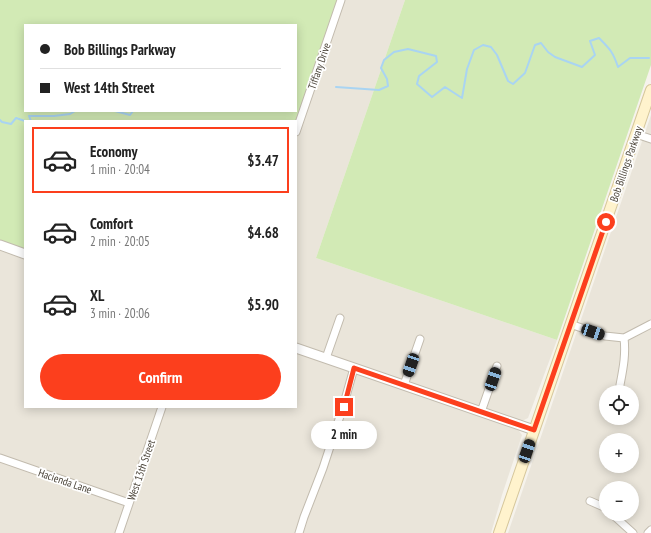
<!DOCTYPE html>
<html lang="en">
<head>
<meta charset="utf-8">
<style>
	:root { --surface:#fff; --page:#f2f2f2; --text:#222; --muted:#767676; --line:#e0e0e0; --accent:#fc3f1d }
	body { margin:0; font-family:"PT Sans Narrow",sans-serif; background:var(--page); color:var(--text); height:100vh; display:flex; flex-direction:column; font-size:15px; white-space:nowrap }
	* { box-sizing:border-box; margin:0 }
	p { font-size:13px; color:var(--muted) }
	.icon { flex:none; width:22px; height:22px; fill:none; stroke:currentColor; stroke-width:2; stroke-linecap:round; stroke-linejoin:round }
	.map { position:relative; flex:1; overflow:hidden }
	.details { position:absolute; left:24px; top:120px; width:273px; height:288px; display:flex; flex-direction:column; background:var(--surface); border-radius:0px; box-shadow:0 2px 10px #0003 }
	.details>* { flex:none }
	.top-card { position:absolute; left:24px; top:24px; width:273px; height:88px; border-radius:0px; box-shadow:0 2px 10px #0003; display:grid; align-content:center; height:88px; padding:0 16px; background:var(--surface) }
	.tools { position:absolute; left:599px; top:385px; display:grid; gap:8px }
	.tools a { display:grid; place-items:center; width:40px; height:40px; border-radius:50%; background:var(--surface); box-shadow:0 2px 10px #0003; font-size:20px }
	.end { position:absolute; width:18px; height:18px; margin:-9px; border:5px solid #fc3f1d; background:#fff; box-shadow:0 0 0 2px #fff }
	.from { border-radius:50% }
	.bubble { position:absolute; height:28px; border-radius:14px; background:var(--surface); box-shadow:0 2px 10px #0003; font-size:13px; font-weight:700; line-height:28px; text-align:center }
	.car { position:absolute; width:12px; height:24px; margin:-12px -6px; border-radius:5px; box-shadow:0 0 3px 1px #0007; background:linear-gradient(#222 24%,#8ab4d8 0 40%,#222 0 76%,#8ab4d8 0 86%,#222 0) }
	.top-card b { display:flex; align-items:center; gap:14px; height:38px; font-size:15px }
	.top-card b+b { border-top:1px solid var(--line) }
	.top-card i { width:10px; height:10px; background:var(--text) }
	ul { padding:7px 0 0; list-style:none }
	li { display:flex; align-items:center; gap:12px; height:66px; margin:0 8px 6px; padding:0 8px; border:2px solid transparent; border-radius:0px }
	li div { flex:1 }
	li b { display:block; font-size:15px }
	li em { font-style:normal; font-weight:700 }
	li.current { border-color:var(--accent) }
	li>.icon { width:36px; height:36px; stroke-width:1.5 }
	.primary-button { display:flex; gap:8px; margin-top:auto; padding:8px 16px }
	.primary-button a { flex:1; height:46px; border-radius:24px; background:var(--accent); color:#fff; font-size:16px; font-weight:700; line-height:46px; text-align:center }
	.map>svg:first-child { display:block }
</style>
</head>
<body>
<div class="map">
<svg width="651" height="533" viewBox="0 0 651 533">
	<rect width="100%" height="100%" fill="#f6f3ec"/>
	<!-- residential -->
	<path fill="#eae5da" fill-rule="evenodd" d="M 0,0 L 405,0 L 316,258 L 557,340 L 528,418 L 524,420 L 521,421 L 296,343 L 296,121 L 25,121 ZM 25,25 L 296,25 L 296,111 L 25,111 Z
		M 651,115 L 651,533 L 508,533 L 626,188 ZM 606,392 L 632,392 L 632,418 L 606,418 ZM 606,440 L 632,440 L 632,466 L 606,466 ZM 606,488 L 632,488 L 632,514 L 606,514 Z
		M 0,250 L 25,259 L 25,407 L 296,407 L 296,353 L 517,429 L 519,431 L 522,435 L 502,495 L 491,533 L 0,533 Z"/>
	<!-- green -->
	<path fill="#d2eab5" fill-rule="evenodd" d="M 0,0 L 338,0 L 296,121 L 25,121 L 25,249 L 0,241 ZM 25,25 L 296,25 L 296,111 L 25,111 Z
		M 405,0 L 651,0 L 651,65 L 557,340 L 316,258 Z"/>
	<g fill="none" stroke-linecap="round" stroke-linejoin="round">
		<!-- stream -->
		<path stroke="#a9d4f2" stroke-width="2" d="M 336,87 L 379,90 L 388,86 L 387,79 L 381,68 L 384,60 L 394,52 L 408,49 L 436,56 L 437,62 L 419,76 L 417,84 L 432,97 L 445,87 L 462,98 L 467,69 L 474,50 L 483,45 L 491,47 L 497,55 L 508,81 L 513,84 L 525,73 L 535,45 L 541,43 L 548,52 L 555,57 L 582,67 L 595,55 L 590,41 L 599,38 C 610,49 613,52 618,67 L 630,58 L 649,58
			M 115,111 L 130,115 L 133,111
			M 0,120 L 2,122 L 11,124 L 16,118 L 25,121
			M 31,121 L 29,116 L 54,116 L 70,114 L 75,111"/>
		<defs>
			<path id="minor" d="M 296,132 L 341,0
				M 636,134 L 651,139
				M 570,324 L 605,336 L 624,338 L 651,324
				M 326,358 L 340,318
				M 404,385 L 420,339
				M 620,385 C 623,369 626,355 624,338
				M 481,412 L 497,366
				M 0,458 L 129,503
				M 590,501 L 606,508
				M 612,514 L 633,533
				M 119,533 L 162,407
				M 299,533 L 304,517 L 323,468 L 343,407 L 354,368
				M 648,533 L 651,530"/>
			<path id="tertiary" d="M 0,245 L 25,254
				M 296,348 L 534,430"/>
			<path id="secondary" d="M 499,533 L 651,90"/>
		</defs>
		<!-- minor casing -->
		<use href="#minor" stroke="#c2bbae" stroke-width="9"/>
		<!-- tertiary casing -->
		<use href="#tertiary" stroke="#c2bbae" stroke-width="11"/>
		<!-- secondary casing -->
		<use href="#secondary" stroke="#d6c79b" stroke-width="12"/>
		<!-- minor -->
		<use href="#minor" stroke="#fff" stroke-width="7"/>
		<!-- tertiary -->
		<use href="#tertiary" stroke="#fff" stroke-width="9"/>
		<!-- secondary -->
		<use href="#secondary" stroke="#fff3cd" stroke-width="10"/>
	</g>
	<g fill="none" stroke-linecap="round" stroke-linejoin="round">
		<!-- route -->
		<path stroke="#fc3f1d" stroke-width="5" d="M 344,407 L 354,368 L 534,430 L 606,222"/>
	</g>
	<g text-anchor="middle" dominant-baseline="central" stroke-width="3.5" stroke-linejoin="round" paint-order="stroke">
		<!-- street labels -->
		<g font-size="11" fill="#4b4439" stroke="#fff">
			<text transform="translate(319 66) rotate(-71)">Tiffany Drive</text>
			<text transform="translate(626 164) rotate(-71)">Bob Billings Parkway</text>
			<text transform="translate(141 470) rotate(-71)">West 13th Street</text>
			<text transform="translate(65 481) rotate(19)">Hacienda Lane</text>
		</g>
	</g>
</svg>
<div class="tools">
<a><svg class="icon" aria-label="locate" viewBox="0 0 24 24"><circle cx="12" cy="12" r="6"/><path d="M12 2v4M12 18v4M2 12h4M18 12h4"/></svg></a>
<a>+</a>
<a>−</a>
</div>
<i class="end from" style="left:606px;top:222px"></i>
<i class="end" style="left:344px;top:407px"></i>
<div class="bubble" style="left:311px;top:421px;width:66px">2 min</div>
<i class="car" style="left:593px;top:332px;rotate:109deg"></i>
<i class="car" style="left:411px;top:365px;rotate:199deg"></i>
<i class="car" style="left:493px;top:379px;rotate:19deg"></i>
<i class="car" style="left:527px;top:451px;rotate:19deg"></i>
<div class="top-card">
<b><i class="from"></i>Bob Billings Parkway</b>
<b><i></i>West 14th Street</b>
</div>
<section class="details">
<ul>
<li class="current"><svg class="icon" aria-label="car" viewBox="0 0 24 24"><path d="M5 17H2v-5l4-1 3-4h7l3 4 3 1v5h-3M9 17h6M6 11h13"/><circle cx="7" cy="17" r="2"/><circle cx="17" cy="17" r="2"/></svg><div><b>Economy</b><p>1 min · 20:04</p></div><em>$3.47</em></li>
<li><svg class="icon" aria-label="car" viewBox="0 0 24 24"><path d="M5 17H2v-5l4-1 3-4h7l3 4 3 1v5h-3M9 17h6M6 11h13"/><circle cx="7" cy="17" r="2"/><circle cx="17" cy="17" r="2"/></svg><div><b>Comfort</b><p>2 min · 20:05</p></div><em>$4.68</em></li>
<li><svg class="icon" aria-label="car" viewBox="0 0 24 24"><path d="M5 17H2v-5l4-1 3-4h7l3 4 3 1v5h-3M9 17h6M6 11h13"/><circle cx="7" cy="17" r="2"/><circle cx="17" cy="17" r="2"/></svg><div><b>XL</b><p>3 min · 20:06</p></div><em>$5.90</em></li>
</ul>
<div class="primary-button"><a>Confirm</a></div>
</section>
</div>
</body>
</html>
